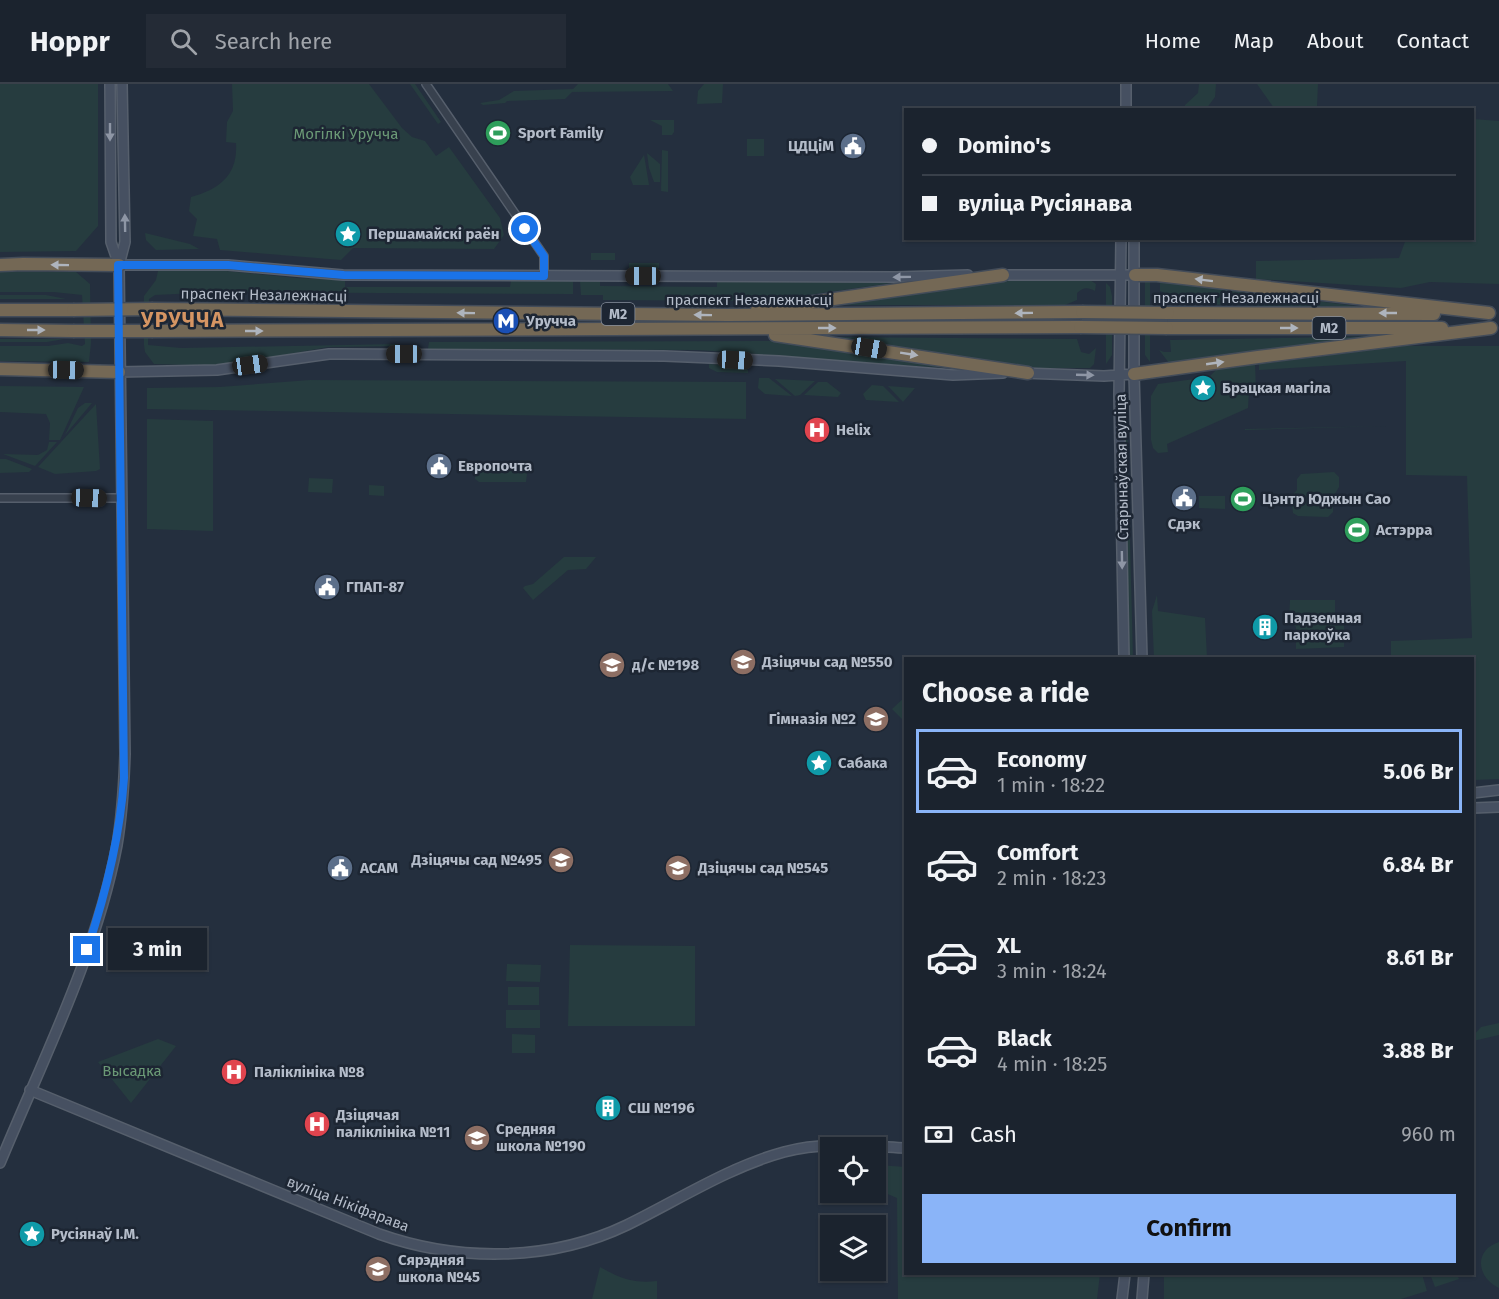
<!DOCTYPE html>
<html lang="en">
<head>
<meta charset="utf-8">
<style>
	:root { --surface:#1b232e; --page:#242b36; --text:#f1f3f6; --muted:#a0a4aa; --line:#39404a; --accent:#8ab4f8 }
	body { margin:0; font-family:"Fira Sans",sans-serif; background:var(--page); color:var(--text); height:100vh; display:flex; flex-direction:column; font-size:22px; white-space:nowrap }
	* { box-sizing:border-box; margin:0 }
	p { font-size:20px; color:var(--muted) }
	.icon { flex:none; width:33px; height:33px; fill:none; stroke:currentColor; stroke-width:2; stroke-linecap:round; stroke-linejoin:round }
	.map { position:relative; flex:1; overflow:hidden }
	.sheet { position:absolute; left:904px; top:573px; width:570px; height:618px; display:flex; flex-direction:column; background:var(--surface); border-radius:0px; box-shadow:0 2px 4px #0004,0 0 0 2px var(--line) }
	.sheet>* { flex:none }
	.hud { position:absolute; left:904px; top:24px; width:570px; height:132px; border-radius:0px; box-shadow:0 2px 4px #0004,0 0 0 2px var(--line); display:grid; align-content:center; height:132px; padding:0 18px; background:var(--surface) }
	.fabs { position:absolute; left:820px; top:1053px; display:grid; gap:12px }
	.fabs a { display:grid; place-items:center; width:66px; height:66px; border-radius:0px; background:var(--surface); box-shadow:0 2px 4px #0004,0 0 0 2px var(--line); font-size:30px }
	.end { position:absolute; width:27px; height:27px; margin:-14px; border:8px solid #1a73e8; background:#fff; box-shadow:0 0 0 3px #fff }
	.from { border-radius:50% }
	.bubble { position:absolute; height:42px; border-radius:0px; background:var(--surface); box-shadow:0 2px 4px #0004,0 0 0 2px var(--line); font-size:20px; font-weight:700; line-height:42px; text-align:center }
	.car { position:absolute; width:18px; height:36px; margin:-18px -9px; border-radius:8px; box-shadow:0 0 4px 2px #0007; background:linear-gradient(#222 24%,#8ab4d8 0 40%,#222 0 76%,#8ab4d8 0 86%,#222 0) }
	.hud b { display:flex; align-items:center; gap:21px; height:57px; font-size:22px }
	.hud b+b { border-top:2px solid var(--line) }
	.hud i { width:15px; height:15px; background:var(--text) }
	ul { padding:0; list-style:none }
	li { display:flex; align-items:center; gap:18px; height:84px; margin:0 12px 9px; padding:0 6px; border:3px solid transparent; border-radius:0px }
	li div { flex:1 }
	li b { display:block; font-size:22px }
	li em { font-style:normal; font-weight:700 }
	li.selected { border-color:var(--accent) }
	li>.icon { width:54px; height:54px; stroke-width:1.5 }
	h2 { padding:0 18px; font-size:27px; line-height:72px }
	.pay { display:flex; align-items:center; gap:15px; height:66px; padding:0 18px; font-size:22px }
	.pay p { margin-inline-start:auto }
	.cta { display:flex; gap:12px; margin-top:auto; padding:12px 18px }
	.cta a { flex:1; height:69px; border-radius:0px; background:var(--accent); color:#111; font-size:24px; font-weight:700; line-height:69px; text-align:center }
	header { display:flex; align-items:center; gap:36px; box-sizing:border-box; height:84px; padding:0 30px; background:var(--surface); border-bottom:2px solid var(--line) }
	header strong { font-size:28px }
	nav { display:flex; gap:33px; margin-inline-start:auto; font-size:21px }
	.search { width:420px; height:54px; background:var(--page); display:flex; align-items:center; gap:15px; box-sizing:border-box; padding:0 21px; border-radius:0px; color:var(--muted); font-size:22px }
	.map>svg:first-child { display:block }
</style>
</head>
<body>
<header>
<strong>Hoppr</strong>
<div class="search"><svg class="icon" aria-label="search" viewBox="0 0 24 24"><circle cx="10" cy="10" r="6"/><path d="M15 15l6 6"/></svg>Search here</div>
<nav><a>Home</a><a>Map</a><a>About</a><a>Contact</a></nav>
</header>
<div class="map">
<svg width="1499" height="1215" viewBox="0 0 1499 1215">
	<rect width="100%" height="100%" fill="#242f3e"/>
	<!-- green -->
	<path fill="#263c3f" d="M 0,0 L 98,0 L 98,142 L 76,167 L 0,168 Z
		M 232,0 L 369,0 L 402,44 L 412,53 L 425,57 L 436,72 L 449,63 L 500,134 L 504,151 L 494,165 L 353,164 L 341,176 L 220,166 L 217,155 L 193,152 L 197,135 L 189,127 L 191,113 C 220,105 238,91 236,59 L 226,58 L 227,38 L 233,27 Z
		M 410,0 L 415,0 L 441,38 L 438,40 Z
		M 578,0 L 668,0 L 673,7 L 572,8 L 565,15 L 507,17 L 505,19 L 483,21 L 480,19 L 499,16 L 514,7 L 573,5 Z
		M 704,0 L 723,0 L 722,19 L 697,20 L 698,7 Z
		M 1199,0 L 1216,0 L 1215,13 L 1206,25 L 1185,25 L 1185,21 L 1198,9 Z
		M 1257,0 L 1318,0 L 1317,22 L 1274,24 Z
		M 1473,35 L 1499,37 L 1499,200 L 1430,198 L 1401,204 L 1256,195 L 1256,177 L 1399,174 L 1406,155 L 1473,154 Z
		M 650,36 L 674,36 L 674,48 L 672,51 L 662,51 L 662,42 Z
		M 747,55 L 764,55 L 764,72 L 747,72 Z
		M 662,66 L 668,67 L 668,108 L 661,107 Z
		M 647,69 L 660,80 L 660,98 L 654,98 L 649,84 Z
		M 644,71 L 649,101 L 633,101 L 630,93 Z
		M 145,149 L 190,160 L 199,165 L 156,166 L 146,156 Z
		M 591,169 L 615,169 L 615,176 L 591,176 Z
		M 629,179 L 659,179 L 659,184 L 629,184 Z
		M 0,187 L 76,188 L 90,200 L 91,259 L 89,278 L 0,277 L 0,262 L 48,262 L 68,259 L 82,262 L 85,260 L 82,211 L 54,208 L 0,208 Z
		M 158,187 L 227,187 L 297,194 L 345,196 L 345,203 L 510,203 L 511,197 L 573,197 L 573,210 L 219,208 L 155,211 L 149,215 L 148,261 L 181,264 L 398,260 L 398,262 L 328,263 L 221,282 L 154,280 L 145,268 L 144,261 L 144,212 L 156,196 Z
		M 928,194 L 765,217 L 603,216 L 603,211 L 581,211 L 580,197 L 600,196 L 600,202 L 717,203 L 717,197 Z
		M 1150,194 L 1150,278 L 1145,271 L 1145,198 Z
		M 994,195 L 1090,196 L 1096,200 L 1095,207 C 1088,203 1083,203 1077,209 L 1077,216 L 1065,221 L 802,221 Z
		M 1160,197 L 1371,224 L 1191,220 L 1170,216 L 1167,210 L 1160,207 Z
		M 1106,199 L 1110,203 L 1112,212 L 1112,271 L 1106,280 Z
		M 0,211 L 46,211 L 66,215 L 0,215 Z
		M 1390,252 L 1169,279 L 1159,266 L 1164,268 L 1171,268 L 1170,256 Z
		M 825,253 L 1077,255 L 1081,268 L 1089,270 L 1096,264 L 1094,280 L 1090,284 L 1039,284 Z
		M 0,255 L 64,255 L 47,258 L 0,258 Z
		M 775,257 L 966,285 L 779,274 L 758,270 L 698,266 L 428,265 L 429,258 Z
		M 1403,262 L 1499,262 L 1499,695 L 1473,696 L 1473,574 L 1391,574 L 1391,557 L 1472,554 L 1467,392 L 1406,391 L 1406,277 L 1259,286 L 1259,280 Z
		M 1251,277 L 1255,280 L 1256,305 L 1249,306 L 1248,324 L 1167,360 L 1168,368 L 1158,369 L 1153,364 L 1151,356 L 1151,312 L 1158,300 L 1209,293 L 1219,283 Z
		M 709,280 L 742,282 L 748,286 L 748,289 L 717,288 L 709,284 Z
		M 759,294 L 769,294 L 792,312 L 765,310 L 758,304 Z
		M 775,295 L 815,297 L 800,311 L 795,312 Z
		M 310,296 L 746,298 L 746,335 L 147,325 L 147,304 L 220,303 Z
		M 818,298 L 827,298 L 841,309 L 838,313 L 804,311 Z
		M 872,301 L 883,302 L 899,318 L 866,316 L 863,310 Z
		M 0,302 L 84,303 L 60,356 L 49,356 L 50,339 L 46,330 L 0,328 Z
		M 888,302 L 915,304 L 903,318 Z
		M 85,319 L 92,319 L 65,351 L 78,324 Z
		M 96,320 L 100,385 L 96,387 L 55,390 L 38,383 Z
		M 147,335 L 213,337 L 213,447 L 147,445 Z
		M 1124,339 L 1127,339 L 1133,574 L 1129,574 Z
		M 1387,342 L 1245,346 L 1245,345 Z
		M 49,358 L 57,358 L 35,382 L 3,370 L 38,371 L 47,366 Z
		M 0,375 L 6,375 L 32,385 L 29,388 L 0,389 Z
		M 525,380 L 528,382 L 526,398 L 479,398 L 475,395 L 475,384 L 477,381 Z
		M 1334,388 L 1339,393 L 1339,403 L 1333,413 L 1333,428 L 1328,433 L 1298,432 L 1293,429 L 1291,412 L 1297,406 L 1297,395 L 1301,390 Z
		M 309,394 L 333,395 L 332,409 L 308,408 Z
		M 369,401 L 384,402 L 384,412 L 369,411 Z
		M 1199,412 L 1225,412 L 1225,425 L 1199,424 Z
		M 564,473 L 596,473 L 586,485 L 568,486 L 533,516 L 523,504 L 525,502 L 533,500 Z
		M 1157,511 L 1158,527 L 1205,534 L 1207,574 L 1154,574 L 1152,527 Z
		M 1290,516 L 1335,516 L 1335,532 L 1344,540 L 1344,563 L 1296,565 L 1296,543 L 1289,536 Z
		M 906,612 L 906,639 L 892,625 Z
		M 570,861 L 695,862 L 695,942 L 568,942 Z
		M 507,880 L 541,881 L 540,898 L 506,897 Z
		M 508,903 L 539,903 L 539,921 L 508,921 Z
		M 506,926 L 540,926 L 540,944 L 506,944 Z
		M 1499,939 L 1499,951 L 1473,957 L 1473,952 L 1481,943 Z
		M 512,950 L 535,951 L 535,969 L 512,969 Z
		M 158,955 L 176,962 L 131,1019 L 98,978 Z
		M 878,1081 L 906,1083 L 906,1190 L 1100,1190 L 1097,1215 L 898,1215 L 897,1114 L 876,1105 Z
		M 1499,1158 L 1499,1204 C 1476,1193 1474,1166 1499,1158 Z
		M 600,1183 C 619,1194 635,1200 657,1197 L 657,1215 L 592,1215 Z
		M 1164,1190 L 1422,1190 L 1427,1207 L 1401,1215 L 1164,1215 Z
		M 1430,1190 L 1457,1190 L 1459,1195 L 1435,1203 Z"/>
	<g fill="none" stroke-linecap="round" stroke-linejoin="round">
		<defs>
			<path id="street" d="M 426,0 L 544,172 L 544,192
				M 0,414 L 121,414"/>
			<path id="secondary" d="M 110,0 L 111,158 L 119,181
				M 1126,26 L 1126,0
				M 1121,154 L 1119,312 L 1124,574
				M 1134,154 L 1134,290 L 1142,574
				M 119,181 L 228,181 L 343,191 L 896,193 L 968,191
				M 996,191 L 1135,191
				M 119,288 L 217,286 L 329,270 L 342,270 L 664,272 L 779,277 L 953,291 L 1003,289
				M 1023,289 L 1104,292 L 1134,290
				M 1473,709 L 1499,706
				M 1473,724 L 1499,723
				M 30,1006 L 379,1150 C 458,1178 550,1178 627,1141 C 678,1116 729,1083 784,1068 C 823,1057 866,1062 906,1064
				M 0,1079 C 43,975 96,871 117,761 C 122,731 124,700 125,670 L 119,181 L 125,158 L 122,0
				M 1122,1215 L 1125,1190
				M 1142,1215 L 1144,1190"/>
			<path id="highway" d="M 0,181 L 23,180 L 119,181
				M 1135,191 L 1157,191 L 1489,229
				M 153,225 L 728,231 L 1082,228
				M 0,226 L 73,226
				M 757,226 L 1003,191
				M 1168,229 L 1434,230
				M 1167,244 L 1442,244
				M 0,246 L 73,247
				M 153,247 L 1080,243
				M 775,251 L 1028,289
				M 0,285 L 119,288
				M 1134,290 L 1258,273 L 1491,244"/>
		</defs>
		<!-- street casing -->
		<use href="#street" stroke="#565f6c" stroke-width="10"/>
		<!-- secondary casing -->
		<use href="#secondary" stroke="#565f6c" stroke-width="12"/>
		<!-- highway casing -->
		<use href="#highway" stroke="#434c59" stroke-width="15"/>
		<!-- street -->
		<use href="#street" stroke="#38414e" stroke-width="7"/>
		<!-- secondary -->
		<use href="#secondary" stroke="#465061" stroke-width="9"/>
		<!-- highway -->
		<use href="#highway" stroke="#746855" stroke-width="12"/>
		<defs>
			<path id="highway-bridge" d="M 73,226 L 153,225
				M 1082,228 L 1168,229
				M 1080,243 L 1167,244
				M 73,247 L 153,247"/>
		</defs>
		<!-- highway-bridge casing -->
		<use href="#highway-bridge" stroke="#434c59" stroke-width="15" stroke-linecap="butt"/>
		<!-- highway-bridge -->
		<use href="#highway-bridge" stroke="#746855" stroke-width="12"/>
	</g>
	<!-- one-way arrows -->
	<defs><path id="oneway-solid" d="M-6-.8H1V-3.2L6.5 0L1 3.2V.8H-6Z" transform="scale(1.5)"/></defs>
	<g fill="#8e96a5">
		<use href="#oneway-solid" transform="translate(110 48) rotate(90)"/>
		<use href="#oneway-solid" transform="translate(125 139) rotate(-91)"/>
		<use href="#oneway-solid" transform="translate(902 193) rotate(179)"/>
		<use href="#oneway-solid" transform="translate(1085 291) rotate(2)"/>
		<use href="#oneway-solid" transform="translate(1122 476) rotate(89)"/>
	</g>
	<g fill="#aeb4bd">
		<use href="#oneway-solid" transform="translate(60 181) rotate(-179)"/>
		<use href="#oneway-solid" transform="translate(1204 196) rotate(-173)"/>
		<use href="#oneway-solid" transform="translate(466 229) rotate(-179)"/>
		<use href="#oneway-solid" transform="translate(1024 229) rotate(179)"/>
		<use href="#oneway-solid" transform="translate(1388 229) rotate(-180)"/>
		<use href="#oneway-solid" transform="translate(703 231) rotate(-179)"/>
		<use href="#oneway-solid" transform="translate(827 244)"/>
		<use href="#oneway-solid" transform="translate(1289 244)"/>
		<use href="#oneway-solid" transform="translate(36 246)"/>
		<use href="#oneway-solid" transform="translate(254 247)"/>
		<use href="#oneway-solid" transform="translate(909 270) rotate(9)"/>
		<use href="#oneway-solid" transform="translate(1215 279) rotate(-8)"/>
	</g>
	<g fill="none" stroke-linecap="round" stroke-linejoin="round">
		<!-- route -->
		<path stroke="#1a73e8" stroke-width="8" d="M 87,866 C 106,809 120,754 124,694 L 118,181 L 228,181 L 344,191 L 544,192 L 544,172 L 525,145"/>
	</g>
	<!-- icons -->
	<defs>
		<symbol id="stadium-disc" viewBox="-11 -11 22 22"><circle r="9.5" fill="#2e9e5b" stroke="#1d2633"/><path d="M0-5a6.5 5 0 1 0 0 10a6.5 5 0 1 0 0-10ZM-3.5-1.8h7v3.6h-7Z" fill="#fff"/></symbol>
		<symbol id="civic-disc" viewBox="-11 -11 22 22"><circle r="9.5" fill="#5c6f8a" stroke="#1d2633"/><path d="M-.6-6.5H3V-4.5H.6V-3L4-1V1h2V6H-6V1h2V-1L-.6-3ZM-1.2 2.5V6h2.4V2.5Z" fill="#fff"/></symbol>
		<symbol id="sight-disc" viewBox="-11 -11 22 22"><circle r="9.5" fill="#0f9aa8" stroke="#1d2633"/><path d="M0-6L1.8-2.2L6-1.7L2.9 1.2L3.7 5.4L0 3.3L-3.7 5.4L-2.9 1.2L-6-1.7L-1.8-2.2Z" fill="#fff"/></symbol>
		<symbol id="metro-disc" viewBox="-11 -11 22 22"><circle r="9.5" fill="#1a4fb4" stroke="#1d2633"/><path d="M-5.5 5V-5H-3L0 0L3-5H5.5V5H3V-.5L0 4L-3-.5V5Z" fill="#fff"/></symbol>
		<symbol id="hospital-disc" viewBox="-11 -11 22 22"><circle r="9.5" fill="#e0444e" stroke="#1d2633"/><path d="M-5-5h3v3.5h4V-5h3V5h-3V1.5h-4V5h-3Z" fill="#fff"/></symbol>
		<symbol id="building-disc" viewBox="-11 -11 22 22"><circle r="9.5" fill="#0f9aa8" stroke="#1d2633"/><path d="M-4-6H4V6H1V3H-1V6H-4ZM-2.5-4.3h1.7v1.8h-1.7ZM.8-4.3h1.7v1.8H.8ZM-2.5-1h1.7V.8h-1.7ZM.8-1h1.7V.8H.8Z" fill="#fff"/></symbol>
		<symbol id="school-disc" viewBox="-11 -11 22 22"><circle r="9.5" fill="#8d6e63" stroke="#1d2633"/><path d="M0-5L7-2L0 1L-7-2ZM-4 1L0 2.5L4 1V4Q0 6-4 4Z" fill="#fff"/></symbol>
	</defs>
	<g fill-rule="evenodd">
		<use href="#stadium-disc" x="483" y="34" width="30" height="30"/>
		<use href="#civic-disc" x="838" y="47" width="30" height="30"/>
		<use href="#sight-disc" x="333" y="135" width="30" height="30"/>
		<use href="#metro-disc" x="491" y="222" width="30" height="30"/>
		<use href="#sight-disc" x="1188" y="289" width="30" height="30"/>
		<use href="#hospital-disc" x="802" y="331" width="30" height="30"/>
		<use href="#civic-disc" x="424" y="367" width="30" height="30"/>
		<use href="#civic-disc" x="1169" y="399" width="30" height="30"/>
		<use href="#stadium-disc" x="1228" y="400" width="30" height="30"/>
		<use href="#stadium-disc" x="1342" y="431" width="30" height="30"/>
		<use href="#civic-disc" x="312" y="488" width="30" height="30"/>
		<use href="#building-disc" x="1250" y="528" width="30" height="30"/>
		<use href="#school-disc" x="728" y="563" width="30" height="30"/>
		<use href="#school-disc" x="597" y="566" width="30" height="30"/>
		<use href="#school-disc" x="861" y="620" width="30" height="30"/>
		<use href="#sight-disc" x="804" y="664" width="30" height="30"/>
		<use href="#school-disc" x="546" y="761" width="30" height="30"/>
		<use href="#civic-disc" x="325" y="769" width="30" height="30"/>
		<use href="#school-disc" x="663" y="769" width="30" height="30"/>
		<use href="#hospital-disc" x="219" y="973" width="30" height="30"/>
		<use href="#building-disc" x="593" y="1009" width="30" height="30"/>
		<use href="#hospital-disc" x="302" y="1025" width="30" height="30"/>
		<use href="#school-disc" x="462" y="1039" width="30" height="30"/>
		<use href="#sight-disc" x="17" y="1135" width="30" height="30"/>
		<use href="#school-disc" x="363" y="1170" width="30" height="30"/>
	</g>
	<g text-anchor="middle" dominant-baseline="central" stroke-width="5" stroke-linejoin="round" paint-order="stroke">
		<!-- shield labels -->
		<g fill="#1d2633" stroke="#878f9c" stroke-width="1.5">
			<rect x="601.5" y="219" width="33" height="22" rx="4.5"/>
			<rect x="1312.5" y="233" width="33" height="22" rx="4.5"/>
		</g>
		<g font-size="14" font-weight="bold" fill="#b4bcc9">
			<text x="618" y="230">М2</text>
			<text x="1329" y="244">М2</text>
		</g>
		<!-- poi labels -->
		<g font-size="15" font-weight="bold" fill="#b4bcc9" stroke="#1d2633" text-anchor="start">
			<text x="518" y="49">Sport Family</text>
			<text x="834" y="62" text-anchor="end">ЦДЦіМ</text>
			<text x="368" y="150">Першамайскі раён</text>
			<text x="526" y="237">Уручча</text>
			<text x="1222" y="304">Брацкая магіла</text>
			<text x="836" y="346">Helix</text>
			<text x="458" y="382">Европочта</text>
			<text x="1262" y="415">Цэнтр Юджын Сао</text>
			<text x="1184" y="440" text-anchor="middle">Сдэк</text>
			<text x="1376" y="446">Астэрра</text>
			<text x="346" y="503">ГПАП-87</text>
			<text x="1284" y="534">Падземная<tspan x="1284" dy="17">паркоўка</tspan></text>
			<text x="762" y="578">Дзіцячы сад №550</text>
			<text x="632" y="581">д/с №198</text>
			<text x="856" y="635" text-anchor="end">Гімназія №2</text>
			<text x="838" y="679">Сабака</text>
			<text x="542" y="776" text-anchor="end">Дзіцячы сад №495</text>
			<text x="360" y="784">АСАМ</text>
			<text x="698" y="784">Дзіцячы сад №545</text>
			<text x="254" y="988">Паліклініка №8</text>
			<text x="628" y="1024">СШ №196</text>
			<text x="336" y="1031">Дзіцячая<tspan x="336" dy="17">паліклініка №11</tspan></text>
			<text x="496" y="1045">Средняя<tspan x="496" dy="17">школа №190</tspan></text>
			<text x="51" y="1150">Русіянаў І.М.</text>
			<text x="398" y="1176">Сярэдняя<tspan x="398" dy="17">школа №45</tspan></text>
		</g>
		<!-- park labels -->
		<g font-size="15" fill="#6b9a76" stroke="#1d2633">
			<text x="346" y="50">Могілкі Уручча</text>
			<text x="132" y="987">Высадка</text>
		</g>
		<!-- street labels -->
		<g font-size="15" fill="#b4bcc9" stroke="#1d2633">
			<text transform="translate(264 211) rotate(1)">праспект Незалежнасці</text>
			<text x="1236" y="214">праспект Незалежнасці</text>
			<text x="749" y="216">праспект Незалежнасці</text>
			<text transform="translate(1122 383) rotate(-91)">Старынаўская вуліца</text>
			<text transform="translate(348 1120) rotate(21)">вуліца Нікіфарава</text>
		</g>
		<!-- district labels -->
		<g font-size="21" font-weight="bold" letter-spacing="1.5" fill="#d59563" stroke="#1d2633">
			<text x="183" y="236">УРУЧЧА</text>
		</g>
	</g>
</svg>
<div class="fabs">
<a><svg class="icon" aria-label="locate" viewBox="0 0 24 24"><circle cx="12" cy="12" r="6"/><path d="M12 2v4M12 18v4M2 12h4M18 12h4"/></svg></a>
<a><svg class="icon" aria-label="layers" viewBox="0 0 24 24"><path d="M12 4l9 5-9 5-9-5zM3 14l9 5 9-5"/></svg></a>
</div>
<i class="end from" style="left:525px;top:145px"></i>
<i class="end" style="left:87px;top:866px"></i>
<div class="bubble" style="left:108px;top:844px;width:99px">3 min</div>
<i class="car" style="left:643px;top:192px;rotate:270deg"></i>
<i class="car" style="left:869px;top:264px;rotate:99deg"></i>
<i class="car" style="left:404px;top:270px;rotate:270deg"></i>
<i class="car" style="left:735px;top:276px;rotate:93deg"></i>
<i class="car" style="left:250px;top:281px;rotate:82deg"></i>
<i class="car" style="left:66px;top:286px;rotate:91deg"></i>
<i class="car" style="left:89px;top:414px;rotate:92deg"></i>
<div class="hud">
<b><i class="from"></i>Domino's</b>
<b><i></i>вуліца Русіянава</b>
</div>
<section class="sheet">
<h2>Choose a ride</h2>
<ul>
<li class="selected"><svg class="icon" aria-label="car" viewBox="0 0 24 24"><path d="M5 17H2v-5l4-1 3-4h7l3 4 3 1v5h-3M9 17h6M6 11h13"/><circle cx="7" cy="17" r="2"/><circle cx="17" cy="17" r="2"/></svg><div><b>Economy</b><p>1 min · 18:22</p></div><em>5.06 Br</em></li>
<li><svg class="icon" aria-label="car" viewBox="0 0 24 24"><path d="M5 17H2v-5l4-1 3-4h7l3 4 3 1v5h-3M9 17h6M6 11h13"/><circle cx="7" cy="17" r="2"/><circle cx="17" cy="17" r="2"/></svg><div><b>Comfort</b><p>2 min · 18:23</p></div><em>6.84 Br</em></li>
<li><svg class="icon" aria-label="car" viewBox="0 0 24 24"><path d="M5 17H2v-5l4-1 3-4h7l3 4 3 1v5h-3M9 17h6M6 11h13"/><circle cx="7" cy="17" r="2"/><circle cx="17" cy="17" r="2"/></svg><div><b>XL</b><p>3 min · 18:24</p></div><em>8.61 Br</em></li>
<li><svg class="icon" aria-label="car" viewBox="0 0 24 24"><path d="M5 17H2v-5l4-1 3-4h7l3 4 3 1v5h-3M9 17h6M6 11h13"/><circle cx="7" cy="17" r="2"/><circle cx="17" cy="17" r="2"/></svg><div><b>Black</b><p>4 min · 18:25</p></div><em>3.88 Br</em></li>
</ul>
<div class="pay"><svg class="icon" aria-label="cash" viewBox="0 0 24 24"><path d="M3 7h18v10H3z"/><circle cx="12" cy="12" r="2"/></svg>Cash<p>960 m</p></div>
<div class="cta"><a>Confirm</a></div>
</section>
</div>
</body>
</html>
